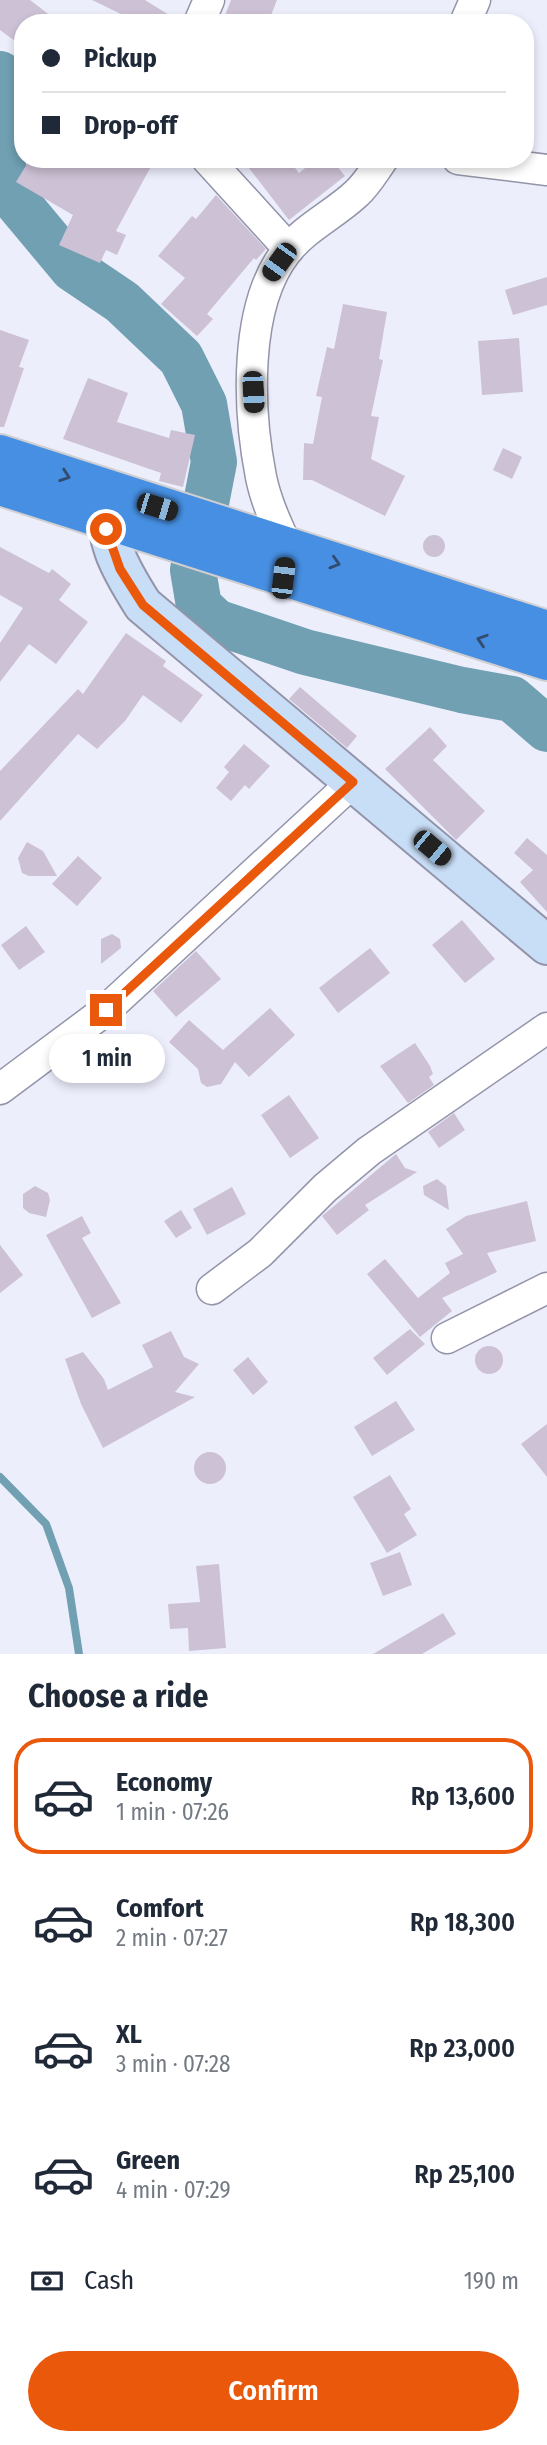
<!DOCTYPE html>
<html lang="en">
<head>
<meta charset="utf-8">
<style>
	:root { --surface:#fff; --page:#f2f2f3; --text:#1f2937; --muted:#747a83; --line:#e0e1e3; --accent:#ea580c }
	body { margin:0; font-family:"Fira Sans Condensed",sans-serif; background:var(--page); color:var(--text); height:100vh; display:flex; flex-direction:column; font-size:26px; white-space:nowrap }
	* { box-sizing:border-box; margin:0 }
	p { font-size:23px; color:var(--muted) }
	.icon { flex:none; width:38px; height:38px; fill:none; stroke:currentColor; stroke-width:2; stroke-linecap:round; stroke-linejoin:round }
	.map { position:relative; height:1654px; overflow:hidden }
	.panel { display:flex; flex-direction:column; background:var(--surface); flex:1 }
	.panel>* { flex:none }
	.banner { position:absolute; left:14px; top:14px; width:520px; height:154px; border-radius:28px; box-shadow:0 4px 10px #0003; display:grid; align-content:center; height:154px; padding:0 28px; background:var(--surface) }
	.end { position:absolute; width:32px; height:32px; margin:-16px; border:9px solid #ea580c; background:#fff; box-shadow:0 0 0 4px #fff }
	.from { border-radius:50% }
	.bubble { position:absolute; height:49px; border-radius:24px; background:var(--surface); box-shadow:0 4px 10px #0003; font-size:23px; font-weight:600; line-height:49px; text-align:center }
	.car { position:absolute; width:21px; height:42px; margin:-21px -10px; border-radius:9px; box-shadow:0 0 5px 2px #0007; background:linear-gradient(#222 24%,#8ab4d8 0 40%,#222 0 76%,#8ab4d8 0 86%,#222 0) }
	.banner b { display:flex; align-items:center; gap:24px; height:66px; font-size:26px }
	.banner b+b { border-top:2px solid var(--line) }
	.banner i { width:18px; height:18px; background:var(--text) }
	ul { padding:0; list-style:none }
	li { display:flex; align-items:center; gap:21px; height:116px; margin:0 14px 10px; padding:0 14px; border:4px solid transparent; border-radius:28px }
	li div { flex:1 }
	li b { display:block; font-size:26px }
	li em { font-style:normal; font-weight:600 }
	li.active { border-color:var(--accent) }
	li>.icon { width:63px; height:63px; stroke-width:1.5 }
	h2 { padding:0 28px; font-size:32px; line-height:84px }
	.pay { display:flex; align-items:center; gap:18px; height:77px; padding:0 28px; font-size:26px }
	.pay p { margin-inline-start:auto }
	.button { display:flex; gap:14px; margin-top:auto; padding:14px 28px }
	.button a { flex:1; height:80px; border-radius:42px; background:var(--accent); color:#fff; font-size:28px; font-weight:600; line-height:80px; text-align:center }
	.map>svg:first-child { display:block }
</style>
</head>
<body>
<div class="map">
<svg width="547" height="1654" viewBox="0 0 547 1654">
	<rect width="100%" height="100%" fill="#edeefc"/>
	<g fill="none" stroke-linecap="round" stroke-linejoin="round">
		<!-- stream -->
		<path stroke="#70a0b2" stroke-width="8" d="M 0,1477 L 46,1524 L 69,1588 L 79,1654"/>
		<!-- river -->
		<path stroke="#70a0b2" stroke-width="46" d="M 0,74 C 15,95 4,128 0,152
			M 0,157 L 12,196 L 73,269 L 122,302 L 181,358 L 204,404 L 214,462 L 193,570 L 199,606 L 216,622 L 305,652 L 462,690 L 512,699 L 547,729"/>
	</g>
	<!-- building -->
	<path fill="#cdc1d5" d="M 0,0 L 30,0 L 60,23 L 23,23 L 23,47 L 0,30 Z
		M 92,0 L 145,0 L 182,23 L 118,23 L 123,15 Z
		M 231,0 L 277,0 L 268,23 L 222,23 Z
		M 30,159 L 155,159 L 116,231 L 126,235 L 117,255 L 106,250 L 100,263 L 59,245 L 73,215 L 16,182 Z
		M 242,159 L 288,159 L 299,173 L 316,159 L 331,159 L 345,176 L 289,220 Z
		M 216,195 L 266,249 L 256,260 L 254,258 L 207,314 L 213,319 L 197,336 L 161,304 L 185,278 L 158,256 L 192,216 L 196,219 Z
		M 547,277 L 547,305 L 513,315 L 505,290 Z
		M 343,304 L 387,312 L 379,359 L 383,360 L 371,416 L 379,417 L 371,459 L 405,476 L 385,516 L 312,480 L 303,480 L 304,443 L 313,444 L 322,397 L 316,396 L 327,347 L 334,349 Z
		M 0,330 L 29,340 L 19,367 L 24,368 L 4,427 L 0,427 Z
		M 519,338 L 523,392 L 482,395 L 478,341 Z
		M 88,378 L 128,393 L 117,422 L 169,438 L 171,430 L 195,435 L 183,487 L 159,481 L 161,473 L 63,439 Z
		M 503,448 L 522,457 L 512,479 L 493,470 Z
		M423 546a11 11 0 1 1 22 0a11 11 0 1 1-22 0Z
		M 0,547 L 49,573 L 52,569 L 71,584 L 59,600 L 88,622 L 56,664 L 29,644 L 0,682 L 0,643 L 23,608 L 0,595 Z
		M 126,633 L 166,661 L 163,666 L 203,695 L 181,723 L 143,695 L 125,721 L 97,749 L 78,734 L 0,821 L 0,771 L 78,689 L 83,694 Z
		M 300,687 L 357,736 L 347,748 L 289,699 Z
		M 430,727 L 447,746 L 433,760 L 485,811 L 456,840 L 385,769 Z
		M 244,744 L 270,766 L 249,789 L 245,785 L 231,801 L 216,788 L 229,772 L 224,767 Z
		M 527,838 L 547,855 L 547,912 L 520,882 L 533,870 L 514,853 Z
		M 27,842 L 43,851 L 57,876 L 29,876 L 22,873 L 18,858 Z
		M 78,856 L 102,878 L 77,906 L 52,884 Z
		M 462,920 L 495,959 L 465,983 L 432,945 Z
		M 26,926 L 45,952 L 19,970 L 1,945 Z
		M 112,934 L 120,939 L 121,948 L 101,964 L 101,939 Z
		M 370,948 L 390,973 L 338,1013 L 319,988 Z
		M 196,951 L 221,979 L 176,1017 L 153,991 Z
		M 270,1008 L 295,1035 L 249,1077 L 235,1062 L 221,1084 L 207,1087 L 201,1083 L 198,1069 L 169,1042 L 189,1020 L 223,1050 Z
		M 415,1043 L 430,1066 L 433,1074 L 429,1077 L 434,1085 L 408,1103 L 380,1066 Z
		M 289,1095 L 319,1138 L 290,1158 L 261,1115 Z
		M 454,1113 L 465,1130 L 439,1148 L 428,1132 Z
		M 396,1154 L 405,1168 L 417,1172 L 365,1205 L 369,1210 L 337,1235 L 322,1216 Z
		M 437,1179 L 446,1186 L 449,1210 L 424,1195 L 423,1186 Z
		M 35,1186 L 48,1193 L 50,1200 L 46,1217 L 29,1213 L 23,1208 L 23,1194 Z
		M 232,1187 L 246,1214 L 207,1235 L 193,1209 Z
		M 527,1201 L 536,1241 L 487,1253 L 497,1272 L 442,1298 L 452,1311 L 420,1337 L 367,1274 L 385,1259 L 418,1298 L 450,1273 L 445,1263 L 463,1254 L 446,1229 L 466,1216 Z
		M 181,1210 L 192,1228 L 176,1238 L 164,1221 Z
		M 82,1216 L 91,1233 L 82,1238 L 121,1303 L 92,1318 L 46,1235 Z
		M 0,1245 L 23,1275 L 0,1293 Z
		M 410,1329 L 425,1344 L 387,1375 L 373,1358 Z
		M 171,1331 L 184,1357 L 199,1364 L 175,1392 L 195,1397 L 103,1448 L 81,1404 L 65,1359 L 83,1352 L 104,1379 L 108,1390 L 153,1367 L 142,1345 Z
		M475 1360a14 14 0 1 1 28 0a14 14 0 1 1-28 0Z
		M 248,1357 L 268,1382 L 253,1395 L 233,1370 Z
		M 396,1401 L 415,1430 L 372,1456 L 354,1427 Z
		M 547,1424 L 547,1477 L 521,1444 Z
		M194 1468a16 16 0 1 1 32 0a16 16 0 1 1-32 0Z
		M 390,1475 L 411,1509 L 404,1514 L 417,1535 L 387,1553 L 353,1497 Z
		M 400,1552 L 412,1585 L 383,1596 L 370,1563 Z
		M 219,1564 L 226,1648 L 189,1651 L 188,1628 L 170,1629 L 168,1604 L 200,1602 L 196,1566 Z
		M 443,1613 L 456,1634 L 422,1654 L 373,1654 Z"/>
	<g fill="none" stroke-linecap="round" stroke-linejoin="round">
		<defs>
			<path id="street" d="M 199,23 L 209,0
				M 465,23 L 475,0
				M 207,159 L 289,249
				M 458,159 L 547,170
				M 285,559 L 287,547 C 277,525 266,502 261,477 C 248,411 243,306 287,251 C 306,227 335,214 357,193 C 367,184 375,170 383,159
				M 0,1089 L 106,1010 L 353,782
				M 212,1289 L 260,1253 L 325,1188 L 369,1151 L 547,1028
				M 447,1338 L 547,1288"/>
			<path id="secondary" d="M 107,491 C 104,540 117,564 143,605 L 547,945"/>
			<path id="highway" d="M 0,454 L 547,630
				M 0,486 L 547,661"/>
		</defs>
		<!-- street casing -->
		<use href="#street" stroke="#9394a9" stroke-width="33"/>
		<!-- secondary casing -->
		<use href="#secondary" stroke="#9394a9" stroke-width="42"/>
		<!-- highway casing -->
		<use href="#highway" stroke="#cfcfd1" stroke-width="42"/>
		<!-- street -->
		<use href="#street" stroke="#fff" stroke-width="30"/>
		<!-- secondary -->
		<use href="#secondary" stroke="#c8ddf6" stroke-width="38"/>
		<!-- highway -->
		<use href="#highway" stroke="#478fe2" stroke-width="38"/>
	</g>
	<!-- one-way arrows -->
	<defs><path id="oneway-chevron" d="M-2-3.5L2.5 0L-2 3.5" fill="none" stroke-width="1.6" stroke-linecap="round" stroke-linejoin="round" transform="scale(1.75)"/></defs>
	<g stroke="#324b6e">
		<use href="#oneway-chevron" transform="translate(65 476) rotate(19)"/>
		<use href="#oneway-chevron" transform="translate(335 563) rotate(17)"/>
		<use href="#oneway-chevron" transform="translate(482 640) rotate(-162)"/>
	</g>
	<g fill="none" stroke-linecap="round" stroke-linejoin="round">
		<!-- route -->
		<path stroke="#ea580c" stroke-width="9" d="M 106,529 L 120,569 L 143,605 L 353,782 L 106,1010"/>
	</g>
</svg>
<i class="end from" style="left:106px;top:529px"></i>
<i class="end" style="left:106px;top:1010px"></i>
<div class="bubble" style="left:49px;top:1034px;width:116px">1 min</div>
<i class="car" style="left:279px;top:262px;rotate:216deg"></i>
<i class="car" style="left:253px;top:392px;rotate:177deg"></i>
<i class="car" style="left:157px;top:507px;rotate:107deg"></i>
<i class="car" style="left:283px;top:578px;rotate:7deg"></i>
<i class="car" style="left:432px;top:848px;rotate:130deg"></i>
<div class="banner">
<b><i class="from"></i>Pickup</b>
<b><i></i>Drop-off</b>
</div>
</div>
<section class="panel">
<h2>Choose a ride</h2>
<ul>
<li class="active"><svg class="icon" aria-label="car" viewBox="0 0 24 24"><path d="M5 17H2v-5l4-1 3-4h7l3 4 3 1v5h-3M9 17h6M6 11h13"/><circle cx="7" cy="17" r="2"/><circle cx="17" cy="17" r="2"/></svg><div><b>Economy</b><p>1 min · 07:26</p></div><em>Rp 13,600</em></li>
<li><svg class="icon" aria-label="car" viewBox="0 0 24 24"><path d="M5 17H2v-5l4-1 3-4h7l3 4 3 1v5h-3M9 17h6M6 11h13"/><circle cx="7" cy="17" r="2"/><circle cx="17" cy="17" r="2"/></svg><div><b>Comfort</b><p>2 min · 07:27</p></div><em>Rp 18,300</em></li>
<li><svg class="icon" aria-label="car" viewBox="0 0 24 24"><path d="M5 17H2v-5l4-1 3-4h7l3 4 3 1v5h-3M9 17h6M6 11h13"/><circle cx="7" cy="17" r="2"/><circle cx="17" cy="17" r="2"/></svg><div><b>XL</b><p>3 min · 07:28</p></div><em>Rp 23,000</em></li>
<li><svg class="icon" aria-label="car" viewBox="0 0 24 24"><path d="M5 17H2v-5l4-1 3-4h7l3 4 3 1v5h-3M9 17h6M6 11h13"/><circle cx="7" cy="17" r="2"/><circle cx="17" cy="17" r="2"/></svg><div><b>Green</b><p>4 min · 07:29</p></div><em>Rp 25,100</em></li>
</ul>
<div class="pay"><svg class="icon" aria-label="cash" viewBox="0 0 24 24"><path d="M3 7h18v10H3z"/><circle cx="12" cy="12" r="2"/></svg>Cash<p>190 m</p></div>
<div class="button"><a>Confirm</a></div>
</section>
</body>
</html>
